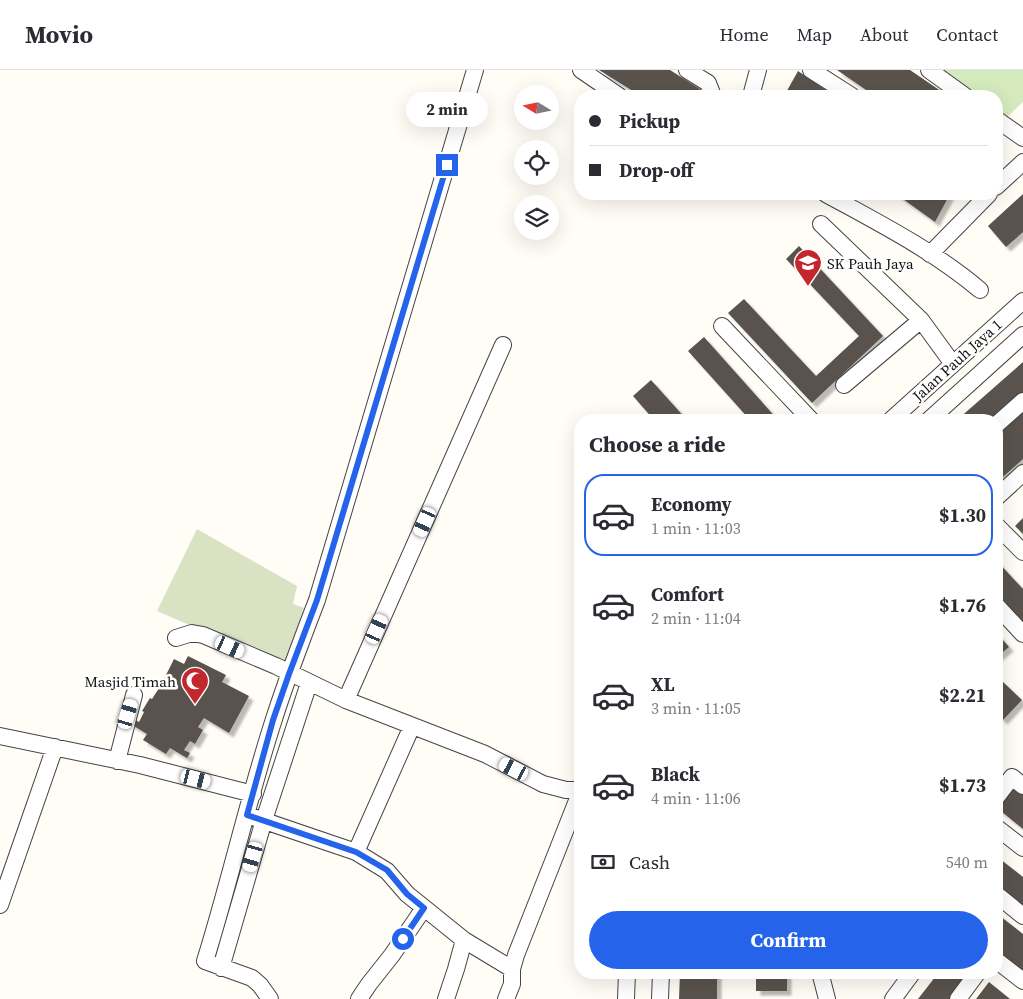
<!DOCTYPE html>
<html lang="en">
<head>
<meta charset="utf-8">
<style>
	:root { --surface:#fff; --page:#f2f2f3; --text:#2b2b33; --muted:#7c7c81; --line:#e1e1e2; --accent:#2563eb }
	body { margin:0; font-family:"Source Serif 4",serif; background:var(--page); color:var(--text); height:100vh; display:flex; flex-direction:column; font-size:19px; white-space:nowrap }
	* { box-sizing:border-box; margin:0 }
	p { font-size:16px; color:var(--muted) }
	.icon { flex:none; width:28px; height:28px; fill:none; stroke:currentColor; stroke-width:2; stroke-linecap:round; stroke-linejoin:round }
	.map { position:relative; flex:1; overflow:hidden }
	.sheet { position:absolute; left:574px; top:344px; width:429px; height:565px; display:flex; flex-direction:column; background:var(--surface); border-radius:20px; box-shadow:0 5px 20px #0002 }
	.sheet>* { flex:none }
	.guide { position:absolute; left:574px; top:20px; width:429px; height:110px; border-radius:20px; box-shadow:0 5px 20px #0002; display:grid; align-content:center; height:110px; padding:0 15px; background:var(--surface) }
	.needle { width:32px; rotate:280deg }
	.buttons { position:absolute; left:514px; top:15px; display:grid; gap:10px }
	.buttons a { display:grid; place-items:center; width:45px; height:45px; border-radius:50%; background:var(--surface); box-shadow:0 5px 20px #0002; font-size:25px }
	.end { position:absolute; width:22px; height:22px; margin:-11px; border:6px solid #2563eb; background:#fff; box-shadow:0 0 0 2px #fff }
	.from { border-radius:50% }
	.bubble { position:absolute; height:35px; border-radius:18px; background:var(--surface); box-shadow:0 5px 20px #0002; font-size:16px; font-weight:700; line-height:35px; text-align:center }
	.car { position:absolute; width:15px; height:30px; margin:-15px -8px; border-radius:6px; box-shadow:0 0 4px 1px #0007; background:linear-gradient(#fff 24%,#345 0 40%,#fff 0 76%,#345 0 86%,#fff 0) }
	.guide b { display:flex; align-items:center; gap:18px; height:48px; font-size:19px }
	.guide b+b { border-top:1px solid var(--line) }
	.guide i { width:12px; height:12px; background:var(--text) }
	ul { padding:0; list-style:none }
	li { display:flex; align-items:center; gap:15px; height:82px; margin:0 10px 8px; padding:0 5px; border:2px solid transparent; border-radius:20px }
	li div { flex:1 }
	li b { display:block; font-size:19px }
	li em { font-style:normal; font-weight:700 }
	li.current { border-color:var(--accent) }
	li>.icon { width:45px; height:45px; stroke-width:1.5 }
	h2 { padding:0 15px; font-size:22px; line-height:60px }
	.pay { display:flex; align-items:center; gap:12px; height:55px; padding:0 15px; font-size:19px }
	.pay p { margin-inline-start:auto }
	.cta { display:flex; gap:10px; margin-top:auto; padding:10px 15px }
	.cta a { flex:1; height:58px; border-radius:30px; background:var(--accent); color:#fff; font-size:20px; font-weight:700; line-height:58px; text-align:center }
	header { display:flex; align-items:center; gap:30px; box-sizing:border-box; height:70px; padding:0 25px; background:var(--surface); border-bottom:1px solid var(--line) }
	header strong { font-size:24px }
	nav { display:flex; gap:28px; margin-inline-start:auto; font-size:18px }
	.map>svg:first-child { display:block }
</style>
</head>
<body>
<header>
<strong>Movio</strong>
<nav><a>Home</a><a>Map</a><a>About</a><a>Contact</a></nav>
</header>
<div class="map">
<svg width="1023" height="929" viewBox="0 0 1023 929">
	<defs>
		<filter id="shadow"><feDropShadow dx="4.5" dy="4.5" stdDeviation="1" flood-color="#0004"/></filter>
	</defs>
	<rect width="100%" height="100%" fill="#fffdf5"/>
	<!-- green -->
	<path fill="#d5ebbd" d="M 942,0 L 1023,0 L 1023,32 L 1007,47 L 996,39 L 996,26 L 979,26 Z"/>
	<!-- cemetery -->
	<path fill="#d9e3c4" d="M 197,459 L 297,516 L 293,534 L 304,538 L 285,593 L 272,591 L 157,541 Z"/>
	<!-- building -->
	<path fill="#5a524d" filter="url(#shadow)" d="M 599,0 L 670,0 L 703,21 L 700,26 L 641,26 Z
		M 837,0 L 910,0 L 948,26 L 875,26 Z
		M 798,1 L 835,26 L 784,26 Z
		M 896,124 L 950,124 L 935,152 Z
		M 1023,124 L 1023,162 L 1006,177 L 988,156 Z
		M 799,176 L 883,266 L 812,333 L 728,243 L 744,229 L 816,306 L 859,266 L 786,189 Z
		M 704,267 L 778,350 L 750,350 L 688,281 Z
		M 1023,292 L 1023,327 L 997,350 L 957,350 Z
		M 651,310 L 687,350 L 654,350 L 633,326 Z
		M 1023,341 L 1023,389 L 996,413 L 996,365 Z
		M 1023,448 L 1023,464 L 1015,456 Z
		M 996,490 L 1023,519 L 1023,557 L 996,529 Z
		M 996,562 L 1009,577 L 996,588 Z
		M 188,586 L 226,605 L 222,612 L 249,626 L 229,663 L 204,648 L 198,657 L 203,660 L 195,674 L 190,671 L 184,680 L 190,683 L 187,688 L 170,678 L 166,684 L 143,670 L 147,664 L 129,653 L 132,648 L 139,652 L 144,642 L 142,641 L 150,628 L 152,629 L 161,615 L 174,589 L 184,594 Z
		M 1002,611 L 1022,630 L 1003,650 L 996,644 L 996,617 Z
		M 1014,716 L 1023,723 L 1023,759 L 996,737 Z
		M 996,786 L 1023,807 L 1023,839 L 996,818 Z
		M 996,843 L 1023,864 L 1023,902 L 996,881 Z
		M 680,902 L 717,902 L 717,929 L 679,929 Z
		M 756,902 L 787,902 L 787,921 L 756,921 Z
		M 939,902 L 975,902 L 954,929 L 918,929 Z
		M 989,912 L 1010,929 L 976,929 Z"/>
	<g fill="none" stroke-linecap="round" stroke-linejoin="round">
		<defs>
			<path id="minor" d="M 581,0 L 619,26
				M 687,0 L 708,13 L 713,26
				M 811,0 L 852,26
				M 929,0 L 965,26
				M 751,26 L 758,0
				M 996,49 L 1023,68
				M 996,117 L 1023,92
				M 826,124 C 879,153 934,181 980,220
				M 821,154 L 921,250 L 953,294
				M 930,184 L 989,124
				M 722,256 L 811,350
				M 844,315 L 921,250
				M 891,350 L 1023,231
				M 929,350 L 1023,265
				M 996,355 L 1023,331
				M 996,428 L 1023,403
				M 996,455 L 1023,482
				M 996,535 L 1023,564
				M 176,568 L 192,563 L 203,565 L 276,596 L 346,630 L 485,684 L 543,714 L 566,720 L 580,720
				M 346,630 L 503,275
				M 0,666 L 140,695 L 253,724
				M 117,691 L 134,625
				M 996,728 L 1012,707 L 1023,716
				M 247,745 L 356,782 L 387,801 L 407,824 L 464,870 L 512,899
				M 996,757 L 1023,778
				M 356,782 L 412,656
				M 996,824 L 1023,846
				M 0,835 L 55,677
				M 996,890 L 1023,911
				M 221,898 L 264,750 L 309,613
				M 820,902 L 827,929
				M 270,929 L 260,915 L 252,908 L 205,891 C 230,811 248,729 274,649 C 287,608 302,569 317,530 L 475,0
				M 359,929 L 369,914 L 392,885 L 424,838
				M 446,929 L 456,899 L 464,870
				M 506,929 L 512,914 L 512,899 L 516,885 L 580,723
				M 626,929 L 627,902
				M 660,929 L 661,902
				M 893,929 L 913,902
				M 958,929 L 978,902"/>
		</defs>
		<!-- minor casing -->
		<use href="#minor" stroke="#444" stroke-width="18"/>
		<!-- minor -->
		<use href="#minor" stroke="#fff" stroke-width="16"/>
	</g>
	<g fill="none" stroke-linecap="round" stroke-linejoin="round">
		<!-- route -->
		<path stroke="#2563eb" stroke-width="6" d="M 403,869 L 424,838 L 407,824 L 387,800 L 356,782 L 247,745 L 273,650 L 289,604 L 317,530 L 447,95"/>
	</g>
	<!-- icons -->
	<defs>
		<symbol id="school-pin" viewBox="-11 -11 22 30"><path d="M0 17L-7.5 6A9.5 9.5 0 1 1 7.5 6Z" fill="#c4262e" stroke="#fff"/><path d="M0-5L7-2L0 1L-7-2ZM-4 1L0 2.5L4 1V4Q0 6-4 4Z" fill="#fff"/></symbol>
		<symbol id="mosque-pin" viewBox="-11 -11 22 30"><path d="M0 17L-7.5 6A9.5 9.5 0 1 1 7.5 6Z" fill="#c4262e" stroke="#fff"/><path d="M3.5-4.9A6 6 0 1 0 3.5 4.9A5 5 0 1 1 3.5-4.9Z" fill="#fff"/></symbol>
	</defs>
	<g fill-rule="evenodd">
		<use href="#school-pin" x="792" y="177" width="32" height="43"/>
		<use href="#mosque-pin" x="179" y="595" width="32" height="43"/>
	</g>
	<g text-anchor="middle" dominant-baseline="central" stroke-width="5" stroke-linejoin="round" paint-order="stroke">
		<!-- poi labels -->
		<g font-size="15" fill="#111" stroke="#fff" text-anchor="start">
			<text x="827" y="193">SK Pauh Jaya</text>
			<text x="176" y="611" text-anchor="end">Masjid Timah</text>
		</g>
		<!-- street labels -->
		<g font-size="15" fill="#111" stroke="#fff">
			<text transform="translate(957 290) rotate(-42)">Jalan Pauh Jaya 1</text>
		</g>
	</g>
</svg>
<div class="buttons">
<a><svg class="needle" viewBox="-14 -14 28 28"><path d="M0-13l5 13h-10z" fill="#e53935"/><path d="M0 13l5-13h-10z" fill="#7c7c81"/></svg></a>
<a><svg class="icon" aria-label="locate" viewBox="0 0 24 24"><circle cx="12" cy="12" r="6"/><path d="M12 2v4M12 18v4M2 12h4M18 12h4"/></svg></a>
<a><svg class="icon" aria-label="layers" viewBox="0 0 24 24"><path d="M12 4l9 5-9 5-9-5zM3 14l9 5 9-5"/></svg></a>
</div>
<i class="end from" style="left:403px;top:869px"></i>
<i class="end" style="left:447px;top:95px"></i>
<div class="bubble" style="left:406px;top:22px;width:82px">2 min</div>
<i class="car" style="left:425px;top:452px;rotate:204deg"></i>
<i class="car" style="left:377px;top:559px;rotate:24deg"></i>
<i class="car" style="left:230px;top:577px;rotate:115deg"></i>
<i class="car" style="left:128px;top:644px;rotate:17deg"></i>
<i class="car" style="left:514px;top:699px;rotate:297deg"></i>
<i class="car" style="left:196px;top:709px;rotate:104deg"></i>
<i class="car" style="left:253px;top:787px;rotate:196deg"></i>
<div class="guide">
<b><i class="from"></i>Pickup</b>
<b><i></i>Drop-off</b>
</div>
<section class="sheet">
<h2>Choose a ride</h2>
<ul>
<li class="current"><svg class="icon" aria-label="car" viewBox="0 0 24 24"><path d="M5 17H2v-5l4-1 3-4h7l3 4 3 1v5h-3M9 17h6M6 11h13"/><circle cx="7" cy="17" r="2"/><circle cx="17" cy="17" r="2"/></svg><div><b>Economy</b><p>1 min · 11:03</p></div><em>$1.30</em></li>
<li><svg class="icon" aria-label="car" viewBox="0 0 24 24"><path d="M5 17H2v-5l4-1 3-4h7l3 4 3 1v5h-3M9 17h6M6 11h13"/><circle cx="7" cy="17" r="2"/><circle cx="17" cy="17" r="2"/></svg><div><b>Comfort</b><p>2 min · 11:04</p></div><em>$1.76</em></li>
<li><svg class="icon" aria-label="car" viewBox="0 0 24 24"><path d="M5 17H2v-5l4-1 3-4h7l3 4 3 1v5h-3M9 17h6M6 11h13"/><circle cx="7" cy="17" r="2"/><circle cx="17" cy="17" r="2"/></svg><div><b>XL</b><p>3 min · 11:05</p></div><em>$2.21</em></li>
<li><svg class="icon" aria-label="car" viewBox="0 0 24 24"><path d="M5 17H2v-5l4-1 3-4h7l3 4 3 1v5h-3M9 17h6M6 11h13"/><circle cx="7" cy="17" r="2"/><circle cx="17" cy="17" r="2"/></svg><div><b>Black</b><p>4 min · 11:06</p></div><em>$1.73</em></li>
</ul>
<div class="pay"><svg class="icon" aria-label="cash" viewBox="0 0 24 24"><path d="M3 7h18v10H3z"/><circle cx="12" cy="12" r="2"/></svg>Cash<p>540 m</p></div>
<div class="cta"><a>Confirm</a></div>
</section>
</div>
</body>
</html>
